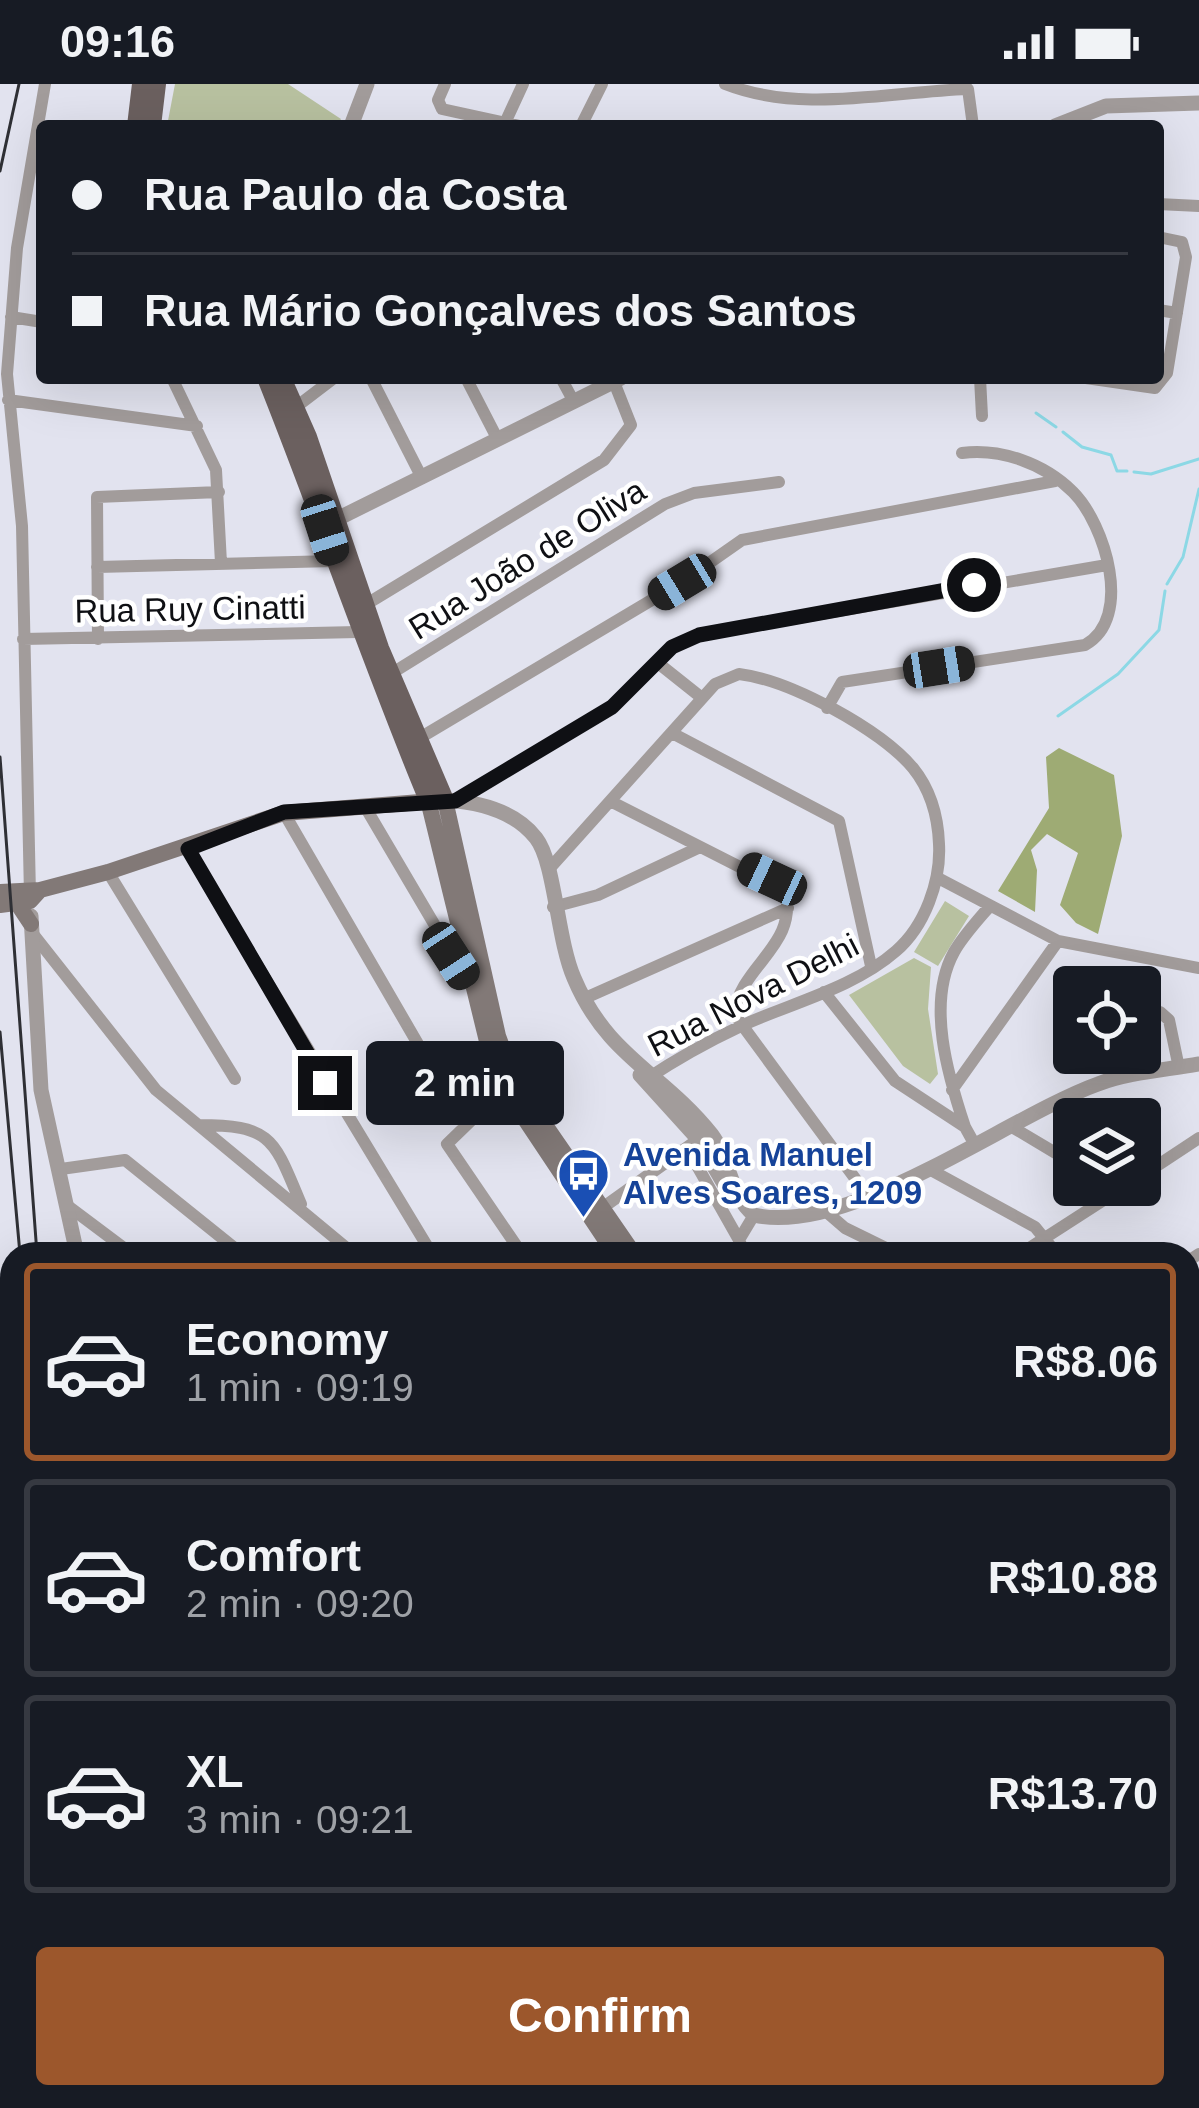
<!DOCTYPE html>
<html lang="en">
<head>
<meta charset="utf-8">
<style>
	:root { --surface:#171b24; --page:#20242c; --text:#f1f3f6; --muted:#9ea1a6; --line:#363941; --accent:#9c572c }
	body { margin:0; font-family:Helvetica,sans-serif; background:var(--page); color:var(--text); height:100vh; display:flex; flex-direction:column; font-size:45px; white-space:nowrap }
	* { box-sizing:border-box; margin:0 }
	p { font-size:39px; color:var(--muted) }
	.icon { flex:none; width:66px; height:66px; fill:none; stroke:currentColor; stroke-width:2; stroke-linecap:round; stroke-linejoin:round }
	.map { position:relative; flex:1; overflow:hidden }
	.details { position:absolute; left:0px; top:1158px; width:1200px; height:867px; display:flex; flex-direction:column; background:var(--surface); border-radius:36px 36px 0 0; box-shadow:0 12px 48px #0002 }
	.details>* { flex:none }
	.top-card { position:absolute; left:36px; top:36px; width:1128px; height:264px; border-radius:12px; box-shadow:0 12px 48px #0002; display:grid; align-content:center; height:264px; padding:0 36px; background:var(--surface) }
	.buttons { position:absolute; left:1053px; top:882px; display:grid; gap:24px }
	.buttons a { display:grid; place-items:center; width:108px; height:108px; border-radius:12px; background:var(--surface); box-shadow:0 12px 48px #0002; font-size:60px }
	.end { position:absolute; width:54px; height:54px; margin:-27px; border:15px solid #0f1014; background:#fff; box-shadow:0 0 0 6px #fff }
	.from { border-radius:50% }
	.bubble { position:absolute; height:84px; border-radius:12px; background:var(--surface); box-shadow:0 12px 48px #0002; font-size:39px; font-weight:800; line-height:84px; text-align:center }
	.car { position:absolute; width:36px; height:72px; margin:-36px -18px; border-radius:15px; box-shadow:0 0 9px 3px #0007; background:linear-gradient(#222 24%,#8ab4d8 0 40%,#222 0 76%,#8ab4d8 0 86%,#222 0) }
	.top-card b { display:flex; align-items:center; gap:42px; height:114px; font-size:45px }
	.top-card b+b { border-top:3px solid var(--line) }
	.top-card i { width:30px; height:30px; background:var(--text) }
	ul { padding:21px 0 0; list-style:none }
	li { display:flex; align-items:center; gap:36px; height:198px; margin:0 24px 18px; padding:0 12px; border:6px solid var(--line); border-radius:12px }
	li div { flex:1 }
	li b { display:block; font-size:45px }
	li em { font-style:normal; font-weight:800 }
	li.on { border-color:var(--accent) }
	li>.icon { width:108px; height:108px; stroke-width:1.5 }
	.primary-button { display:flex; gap:24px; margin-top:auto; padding:24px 36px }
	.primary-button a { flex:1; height:138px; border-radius:12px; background:var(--accent); color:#fff; font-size:48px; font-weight:800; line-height:138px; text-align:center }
	.status { display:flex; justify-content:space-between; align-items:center; height:84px; padding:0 60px; background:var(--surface); direction:ltr }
	.status svg { height:33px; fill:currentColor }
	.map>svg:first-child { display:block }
</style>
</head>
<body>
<div class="status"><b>09:16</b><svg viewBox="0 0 49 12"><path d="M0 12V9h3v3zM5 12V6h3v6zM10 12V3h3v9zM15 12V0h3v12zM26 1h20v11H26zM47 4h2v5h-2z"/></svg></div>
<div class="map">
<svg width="1199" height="2024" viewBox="0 0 1199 2024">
	<rect width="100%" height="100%" fill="#e2e3ef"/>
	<!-- green -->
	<path fill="#b8c1a0" d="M 175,0 L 288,0 L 341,35 L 337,42 L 167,42 Z
		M 945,817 L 969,832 L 938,882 L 914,868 Z
		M 914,874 L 931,883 L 928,925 L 938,990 L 930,1000 L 903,982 L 849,911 Z
		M 0,1557 L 12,1570 L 12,1612 L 0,1623 Z
		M 12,1627 L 12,1783 L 0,1858 L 0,1634 Z
		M 1188,1929 L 1199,1930 L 1199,2024 L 1093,2024 L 1094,2013 L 1188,2013 Z"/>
	<!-- forest -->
	<path fill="#9eab74" d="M 1059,664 L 1114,691 L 1122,752 L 1098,850 L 1076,839 L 1060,821 L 1078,769 L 1047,750 L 1031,766 L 1037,786 L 1035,828 L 998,807 L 1049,724 L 1046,673 Z
		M 1188,1440 L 1199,1442 L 1199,1535 L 1188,1533 Z
		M 778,2013 L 859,2013 L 841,2024 L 764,2024 Z
		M 881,2013 L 1010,2013 L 990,2024 L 863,2024 Z"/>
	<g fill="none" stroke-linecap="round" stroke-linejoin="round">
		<!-- stream -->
		<path stroke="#8cd8e5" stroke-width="3" d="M 1036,329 L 1056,343
			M 1063,348 L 1082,363 L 1111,371 L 1117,387 L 1127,387
			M 1134,388 L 1151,390 L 1199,375
			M 1167,500 L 1183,473 L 1199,405
			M 1058,632 L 1118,590 L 1159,546 L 1165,507"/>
		<!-- minor -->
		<path stroke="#a29c9b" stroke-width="12" d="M 445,0 L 438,16 L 442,25 L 520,42
			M 725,0 C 801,30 887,8 968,5 L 973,42
			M 505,39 L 523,0
			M 581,42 L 602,0
			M 1158,120 L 1199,122
			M 1158,226 L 1177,229
			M 11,233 L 42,238
			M 172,294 L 216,386 L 221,479
			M 371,294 L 422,394
			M 466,294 L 498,356
			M 561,294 L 574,318
			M 980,294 L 982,332
			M 1086,294 L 1155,304 L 1167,289 L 1186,173 L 1182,158 L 1158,153
			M 8,316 L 197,342
			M 296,323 L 334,294
			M 97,483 L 334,477
			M 365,521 L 604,376 L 631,341 L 614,298
			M 23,555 L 358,548
			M 98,555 L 97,413 L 219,408
			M 658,579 L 702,614
			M 389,591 L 665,420 L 694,409 L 779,398
			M 827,624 L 842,598 L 1085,561 C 1134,534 1105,440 1073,408 C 1044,379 1000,364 962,369
			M 672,649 L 839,737 L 871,882
			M 418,655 L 682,498 L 742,456 L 1055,397
			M 455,717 L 612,623 L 672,563 L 699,551 L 1107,481
			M 612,718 L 785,806 C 799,862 741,880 734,930 L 868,1112
			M 364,721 L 470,901
			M 284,729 L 465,1041
			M 187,765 L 432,1170
			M 550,784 L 715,600 L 739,590 C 790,596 880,645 913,684 C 930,705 938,733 939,760 C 941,797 925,842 896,867 C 854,904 791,919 741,942 C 709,957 675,976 645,996
			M 108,788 L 235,995
			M 938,794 L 1058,857 L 1199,884
			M 30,811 L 22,442 L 7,290 L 17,164 L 45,0
			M 553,823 L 598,811 L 700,763
			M 33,850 L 156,1006 L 354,1170
			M 824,908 L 895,997 L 965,1043 L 975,1061
			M 583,915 L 788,824
			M 1140,931 L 1160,928 L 1169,936 L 1179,984
			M 510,999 L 447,1060 L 522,1170
			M 952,1006 L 1058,857
			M 199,1041 C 273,1041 274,1056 301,1120
			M 965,1043 C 948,992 926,919 954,868 C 963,852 977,837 989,823
			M 1012,1043 L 1074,1080
			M 687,1064 L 739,1156
			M 61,1085 L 125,1076 L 242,1170
			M 929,1085 L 1035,1143 L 1057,1170
			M 1140,1093 L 1199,1054
			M 68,1122 L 132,1170
			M 823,1125 L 845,1144 L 898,1170
			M 598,1127 L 703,1052
			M 745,1170 L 739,1156 L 754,1131
			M 1020,1170 L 1127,1101
			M 1188,1177 L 1199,1170
			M 1188,1270 L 1199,1262
			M 1188,1922 L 1199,1921
			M 75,2013 L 112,2024
			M 374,2013 L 378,2024
			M 297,2024 L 301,2013
			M 741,2024 L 757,2013
			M 1006,2024 L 1016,2013
			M 1080,2024 L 1081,2013"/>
		<!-- tertiary -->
		<path stroke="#a29c9b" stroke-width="15" d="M 351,42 L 367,0
			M 1055,42 L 1106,22 L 1199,19
			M 337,435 L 621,294
			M 445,716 C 478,718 515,727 536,754 C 555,778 557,855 574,894 C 607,973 663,989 712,1051 C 730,1075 730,1112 754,1131 C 848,1153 1009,1032 1098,1000 C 1129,988 1166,986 1199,980
			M 31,832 L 41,1006 L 77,1170
			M 640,991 L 698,1055 L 727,1105
			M 467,2013 L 470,2024
			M 37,2024 L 41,2013
			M 584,2024 L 603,2013"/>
		<!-- secondary -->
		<path stroke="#827977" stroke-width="16" d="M 428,716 L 495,990 L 615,1170
			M 0,808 L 40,806 L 108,788 L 284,729 L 445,716 L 498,952 L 514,996 L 634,1170
			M 17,819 L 31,840
			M 0,821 L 30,817 L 40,806
			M 1188,1772 L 1199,1771"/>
		<!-- primary -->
		<path stroke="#6b605f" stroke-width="18" d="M 136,42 L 141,0
			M 152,42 L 157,0
			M 266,294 C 322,434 370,577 428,716
			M 282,294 L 308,353 L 380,564 L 445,716"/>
		<!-- rail -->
		<path stroke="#2f3035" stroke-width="3" d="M 0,87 L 19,0
			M 0,673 L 37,1170
			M 0,948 L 20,1170
			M 0,1989 L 12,1951"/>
	</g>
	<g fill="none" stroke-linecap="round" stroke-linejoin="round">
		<!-- route -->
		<path stroke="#0f1014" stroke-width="15" d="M 325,999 L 188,765 L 284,728 L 455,717 L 612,623 L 672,563 L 699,551 L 974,501"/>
	</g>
	<!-- icons -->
	<defs>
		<symbol id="bus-pin" viewBox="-11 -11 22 30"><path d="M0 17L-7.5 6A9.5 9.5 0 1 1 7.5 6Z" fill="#1a4fb4" stroke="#fff"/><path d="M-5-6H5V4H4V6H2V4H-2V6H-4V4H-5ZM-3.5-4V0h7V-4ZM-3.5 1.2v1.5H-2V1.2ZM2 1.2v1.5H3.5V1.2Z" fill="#fff"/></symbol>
	</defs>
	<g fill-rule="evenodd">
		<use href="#bus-pin" x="554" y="1060" width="59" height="81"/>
	</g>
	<g text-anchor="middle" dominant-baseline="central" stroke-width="9" stroke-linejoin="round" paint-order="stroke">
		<!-- street labels -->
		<g font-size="33" fill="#0f1014" stroke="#fff">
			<text transform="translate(527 475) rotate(-32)">Rua João de Oliva</text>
			<text transform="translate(190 525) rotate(-1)">Rua Ruy Cinatti</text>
			<text transform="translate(753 911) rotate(-27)">Rua Nova Delhi</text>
		</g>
		<!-- transit labels -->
		<g font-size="33" font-weight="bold" fill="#164399" stroke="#fff" text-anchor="start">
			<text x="623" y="1070">Avenida Manuel<tspan x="623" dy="38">Alves Soares, 1209</tspan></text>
		</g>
	</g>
</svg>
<div class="buttons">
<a><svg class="icon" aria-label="locate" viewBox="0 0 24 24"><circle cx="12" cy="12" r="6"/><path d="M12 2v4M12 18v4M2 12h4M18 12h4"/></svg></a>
<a><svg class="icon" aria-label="layers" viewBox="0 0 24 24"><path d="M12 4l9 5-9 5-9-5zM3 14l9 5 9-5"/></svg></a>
</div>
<i class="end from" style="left:974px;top:501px"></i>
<i class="end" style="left:325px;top:999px"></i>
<div class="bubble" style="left:366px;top:957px;width:198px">2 min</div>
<i class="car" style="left:325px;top:446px;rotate:162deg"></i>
<i class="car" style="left:682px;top:498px;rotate:239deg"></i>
<i class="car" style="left:939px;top:583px;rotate:81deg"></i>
<i class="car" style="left:772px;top:795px;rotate:295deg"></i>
<i class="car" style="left:451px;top:872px;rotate:147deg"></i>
<div class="top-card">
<b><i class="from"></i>Rua Paulo da Costa</b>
<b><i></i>Rua Mário Gonçalves dos Santos</b>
</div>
<section class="details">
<ul>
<li class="on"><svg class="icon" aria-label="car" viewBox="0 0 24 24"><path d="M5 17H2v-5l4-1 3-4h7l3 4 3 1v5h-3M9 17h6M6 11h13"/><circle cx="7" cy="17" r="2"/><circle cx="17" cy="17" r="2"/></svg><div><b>Economy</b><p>1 min · 09:19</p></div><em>R$8.06</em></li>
<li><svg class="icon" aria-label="car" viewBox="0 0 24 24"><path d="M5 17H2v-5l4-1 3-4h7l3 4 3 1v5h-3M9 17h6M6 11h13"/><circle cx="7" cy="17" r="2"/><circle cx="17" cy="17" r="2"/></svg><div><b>Comfort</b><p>2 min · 09:20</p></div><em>R$10.88</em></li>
<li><svg class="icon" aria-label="car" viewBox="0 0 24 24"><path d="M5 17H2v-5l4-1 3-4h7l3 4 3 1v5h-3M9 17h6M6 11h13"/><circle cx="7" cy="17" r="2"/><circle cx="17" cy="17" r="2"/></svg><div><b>XL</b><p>3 min · 09:21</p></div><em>R$13.70</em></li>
</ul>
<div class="primary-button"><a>Confirm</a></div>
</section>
</div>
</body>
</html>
